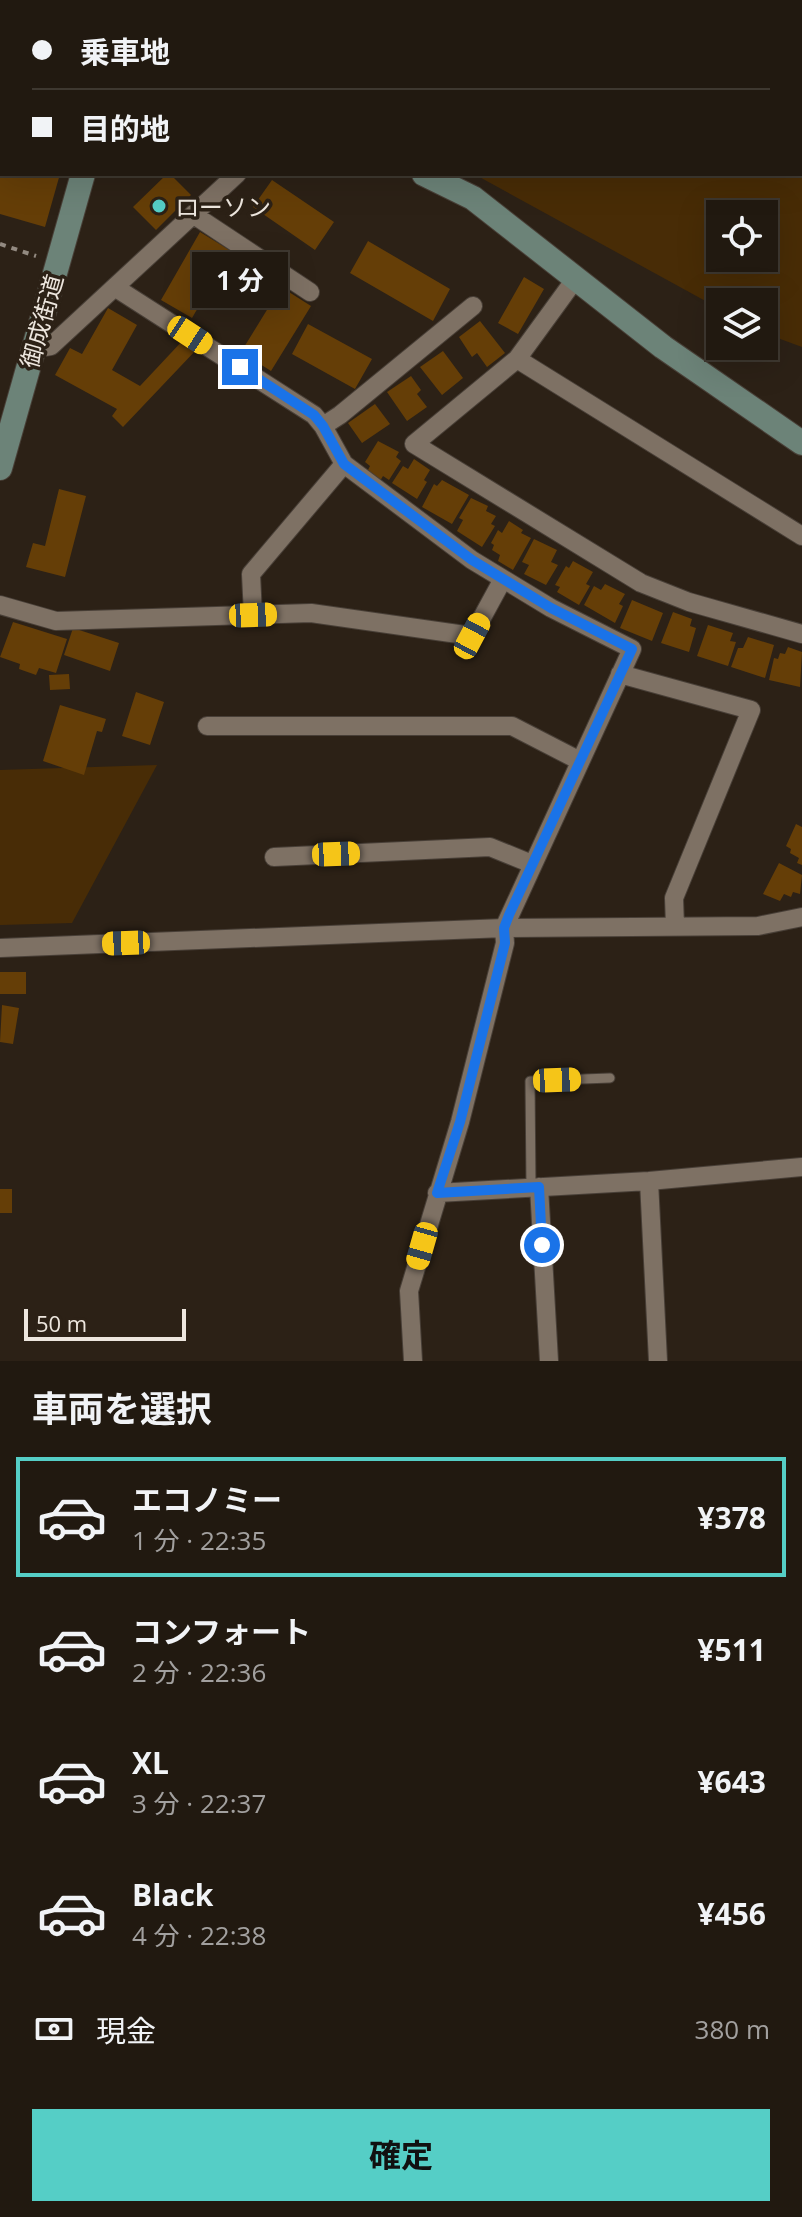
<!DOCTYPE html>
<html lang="ja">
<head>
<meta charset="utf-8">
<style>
	:root { --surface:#211910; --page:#292219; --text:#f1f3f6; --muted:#a2a09f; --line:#3e3830; --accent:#55cec6 }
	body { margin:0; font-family:"Open Sans","Noto Sans JP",sans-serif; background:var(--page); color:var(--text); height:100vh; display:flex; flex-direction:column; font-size:30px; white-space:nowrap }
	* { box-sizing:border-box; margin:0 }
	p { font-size:26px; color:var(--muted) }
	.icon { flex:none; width:44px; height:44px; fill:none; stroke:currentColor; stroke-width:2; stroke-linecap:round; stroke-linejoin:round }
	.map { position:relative; height:1361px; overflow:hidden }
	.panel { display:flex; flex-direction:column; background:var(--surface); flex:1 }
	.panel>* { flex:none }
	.banner { position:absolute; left:0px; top:0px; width:802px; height:176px; box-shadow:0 8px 32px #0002,0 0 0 2px var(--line); display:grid; align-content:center; height:176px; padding:0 32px; background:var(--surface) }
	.fabs { position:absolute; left:706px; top:200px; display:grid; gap:16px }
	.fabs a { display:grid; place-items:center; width:72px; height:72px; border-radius:0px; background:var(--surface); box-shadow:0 8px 32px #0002,0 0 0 2px var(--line); font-size:40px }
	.scale { position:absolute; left:24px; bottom:20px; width:162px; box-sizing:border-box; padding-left:8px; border:4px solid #ede6de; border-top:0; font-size:22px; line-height:28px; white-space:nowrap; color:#ede6de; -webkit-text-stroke:6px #2c2116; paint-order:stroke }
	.end { position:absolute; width:36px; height:36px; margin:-18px; border:10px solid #1a73e8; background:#fff; box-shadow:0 0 0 4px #fff }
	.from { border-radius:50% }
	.bubble { position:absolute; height:56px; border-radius:0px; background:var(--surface); box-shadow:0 8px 32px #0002,0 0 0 2px var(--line); font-size:26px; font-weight:700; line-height:56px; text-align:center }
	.car { position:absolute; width:24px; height:48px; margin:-24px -12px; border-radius:10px; box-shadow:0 0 6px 2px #0007; background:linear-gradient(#f5c518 24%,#345 0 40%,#f5c518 0 76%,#345 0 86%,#f5c518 0) }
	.banner b { display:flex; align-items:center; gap:28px; height:76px; font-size:30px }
	.banner b+b { border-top:2px solid var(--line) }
	.banner i { width:20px; height:20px; background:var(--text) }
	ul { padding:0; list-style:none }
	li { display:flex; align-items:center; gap:24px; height:120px; margin:0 16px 12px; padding:0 16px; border:4px solid transparent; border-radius:0px }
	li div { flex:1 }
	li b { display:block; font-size:30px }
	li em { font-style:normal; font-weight:700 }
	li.on { border-color:var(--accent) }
	li>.icon { width:72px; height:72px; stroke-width:1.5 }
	h2 { padding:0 32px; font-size:36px; line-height:96px }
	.pay { display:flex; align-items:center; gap:20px; height:88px; padding:0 32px; font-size:30px }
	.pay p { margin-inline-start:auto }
	.action { display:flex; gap:16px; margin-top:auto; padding:16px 32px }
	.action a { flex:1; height:92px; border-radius:0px; background:var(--accent); color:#111; font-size:32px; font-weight:700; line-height:92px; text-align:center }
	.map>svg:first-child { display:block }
</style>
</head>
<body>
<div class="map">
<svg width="802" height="1361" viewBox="0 0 802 1361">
	<rect width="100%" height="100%" fill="#2c2116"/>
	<!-- green -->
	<path fill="#482c06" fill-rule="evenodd" d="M 290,0 L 802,0 L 802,347 L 764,333 L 764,302 L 720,302 L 720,309 L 474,174 L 800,174 L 800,2 L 290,2 ZM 720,214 L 764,214 L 764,258 L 720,258 Z
		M 157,765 L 72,923 L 0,925 L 0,770 Z"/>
	<!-- building -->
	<path fill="#653e07" d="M 0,174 L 60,174 L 45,227 L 0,214 Z
		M 167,174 L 170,174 L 191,195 L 156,230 L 133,207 Z
		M 272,180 L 334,222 L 315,250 L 253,207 Z
		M 200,232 L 231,251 L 192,318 L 161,300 Z
		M 368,241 L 450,289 L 433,321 L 350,273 Z
		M 524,277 L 544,289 L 518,334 L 498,323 Z
		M 281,287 L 311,306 L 271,371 L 241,352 Z
		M 108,308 L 137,325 L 112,370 L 140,386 L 185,338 L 197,349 L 123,427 L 112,416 L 117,409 L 55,375 L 70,348 L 82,354 Z
		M 480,321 L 505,353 L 487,367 L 477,353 L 472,357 L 459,337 Z
		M 308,324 L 372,359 L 355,389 L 292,354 Z
		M 443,351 L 463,378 L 442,395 L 420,367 Z
		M 411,376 L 421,390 L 417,394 L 427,407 L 407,421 L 387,392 Z
		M 375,404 L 390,424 L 362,443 L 348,423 Z
		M 378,441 L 399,452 L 396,457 L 401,461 L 389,480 L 383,476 L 380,481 L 368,470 L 370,466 L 365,462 Z
		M 414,459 L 430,470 L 424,480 L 427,482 L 417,499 L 392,483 L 403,466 L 408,469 Z
		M 442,480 L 469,495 L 452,524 L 422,507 L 434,484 L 437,486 Z
		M 59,489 L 86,496 L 65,577 L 26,567 L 33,543 L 45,546 Z
		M 471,498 L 488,506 L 486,511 L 496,516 L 491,524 L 495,526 L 482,547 L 457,531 L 463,520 L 459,518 Z
		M 509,521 L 523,530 L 521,533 L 531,538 L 513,570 L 498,561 L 500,555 L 492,550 L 494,545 L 491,543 L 498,530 L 502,533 Z
		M 534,539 L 557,550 L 551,562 L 558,565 L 546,585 L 524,574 L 529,565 L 522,562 Z
		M 573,561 L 593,572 L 586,584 L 590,586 L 579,605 L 557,592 L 560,587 L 555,585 L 566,566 L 569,568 Z
		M 605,584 L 625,594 L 619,604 L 623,606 L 615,623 L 584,605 L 594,586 L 601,590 Z
		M 632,600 L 663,613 L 652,641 L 620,628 Z
		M 673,612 L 692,619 L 690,626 L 696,628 L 689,652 L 661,643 Z
		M 13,622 L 67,639 L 56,673 L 39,668 L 36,675 L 19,669 L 20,664 L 0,657 Z
		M 708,625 L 733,633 L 730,641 L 736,642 L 728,666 L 697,656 Z
		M 73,628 L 119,643 L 110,671 L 64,655 Z
		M 748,637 L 774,645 L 765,678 L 731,667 L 738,648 L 743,648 Z
		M 788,647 L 802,652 L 800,687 L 769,680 L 774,658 L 778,659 L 780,653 L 785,654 Z
		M 69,674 L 70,689 L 50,690 L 49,675 Z
		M 136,692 L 164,702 L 150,745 L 122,736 Z
		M 60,705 L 106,719 L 102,732 L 97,731 L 84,775 L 43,761 Z
		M 796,824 L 802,827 L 802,865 L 797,863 L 799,858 L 790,853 L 791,849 L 786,846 Z
		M 779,863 L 802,875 L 800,894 L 793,892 L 791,897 L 784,894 L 780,901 L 763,894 Z
		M 0,972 L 26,972 L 26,994 L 0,994 Z
		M 2,1005 L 19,1008 L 13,1044 L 0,1042 Z
		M 0,1189 L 12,1189 L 12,1213 L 0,1213 Z"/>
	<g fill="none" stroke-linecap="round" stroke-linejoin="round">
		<defs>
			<path id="lane" d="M 531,1187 L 530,1081 L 610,1078"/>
			<path id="street" d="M 194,215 L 310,292
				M 576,278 L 517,359 L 414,444 L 641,583 L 689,602 L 802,634
				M 116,288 L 314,415 L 323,426 L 344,464 L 472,560 L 551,608 L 632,649 L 504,928 L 505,943 L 460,1122 L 409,1291 L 413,1361
				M 33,349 L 51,346 L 237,174
				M 517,359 L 802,536
				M 323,426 L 340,415 L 473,306
				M 0,605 L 56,621 L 311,613 L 472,636 L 503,579
				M 253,615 L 251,574 L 344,464
				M 620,674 L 751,710 L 674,898 L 675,926
				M 207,726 L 512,726 L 580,761
				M 274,857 L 490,847 L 532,864
				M 0,948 L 504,928 L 758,926 L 802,917
				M 649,1181 L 658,1361
				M 539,1187 L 549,1361
				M 437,1193 L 649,1181 L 802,1167"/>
			<path id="secondary" d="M 131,2 L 132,0
				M 424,174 L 473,198 L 663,347 L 802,443
				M 0,468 L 83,174"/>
		</defs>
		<!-- lane casing -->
		<use href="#lane" stroke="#483f37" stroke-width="11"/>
		<!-- street casing -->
		<use href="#street" stroke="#483f37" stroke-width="20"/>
		<!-- secondary casing -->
		<use href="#secondary" stroke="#483f37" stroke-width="26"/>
		<!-- path -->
		<path stroke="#938a81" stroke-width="4" stroke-dasharray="6 6" stroke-linecap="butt" d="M 0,244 L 36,256"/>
		<!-- lane -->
		<use href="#lane" stroke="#7e7164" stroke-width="9"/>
		<!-- street -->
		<use href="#street" stroke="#7e7164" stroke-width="18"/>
		<!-- secondary -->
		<use href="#secondary" stroke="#6c8378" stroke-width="24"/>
	</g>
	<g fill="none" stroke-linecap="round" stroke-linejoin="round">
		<!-- route -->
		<path stroke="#1a73e8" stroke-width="10" d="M 240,367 L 314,415 L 323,426 L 344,464 L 472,560 L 551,608 L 632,649 L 509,915 L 504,928 L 505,943 L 460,1122 L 437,1193 L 539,1187 L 542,1245"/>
	</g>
	<!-- markers -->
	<circle fill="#55cec6" stroke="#2c2116" stroke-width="3" cx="159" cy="206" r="8"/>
	<g text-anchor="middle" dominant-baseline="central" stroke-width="7" stroke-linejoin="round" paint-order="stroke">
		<!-- poi labels -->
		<g font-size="24" fill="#ede6de" stroke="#2c2116" text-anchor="start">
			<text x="175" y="206">ローソン</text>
		</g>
		<!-- street labels -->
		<g font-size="24" fill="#ede6de" stroke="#2c2116">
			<text transform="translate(41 321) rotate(-74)">御成街道</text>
		</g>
	</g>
</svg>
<div class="fabs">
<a><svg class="icon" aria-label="locate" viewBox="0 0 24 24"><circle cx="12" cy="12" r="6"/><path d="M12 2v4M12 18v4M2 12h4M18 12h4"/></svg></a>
<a><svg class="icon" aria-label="layers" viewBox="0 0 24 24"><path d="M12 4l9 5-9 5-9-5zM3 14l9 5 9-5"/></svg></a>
</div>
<div class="scale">50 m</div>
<i class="end from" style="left:542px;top:1245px"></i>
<i class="end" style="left:240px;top:367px"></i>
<div class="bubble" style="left:192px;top:252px;width:96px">1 分</div>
<i class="car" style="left:190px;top:335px;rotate:123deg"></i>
<i class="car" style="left:253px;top:615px;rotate:88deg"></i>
<i class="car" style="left:472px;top:636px;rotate:28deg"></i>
<i class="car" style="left:336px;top:854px;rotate:88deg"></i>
<i class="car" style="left:126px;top:943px;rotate:268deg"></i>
<i class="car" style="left:557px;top:1080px;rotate:88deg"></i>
<i class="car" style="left:422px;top:1246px;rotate:196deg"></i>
<div class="banner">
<b><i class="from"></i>乗車地</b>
<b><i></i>目的地</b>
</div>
</div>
<section class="panel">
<h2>車両を選択</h2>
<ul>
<li class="on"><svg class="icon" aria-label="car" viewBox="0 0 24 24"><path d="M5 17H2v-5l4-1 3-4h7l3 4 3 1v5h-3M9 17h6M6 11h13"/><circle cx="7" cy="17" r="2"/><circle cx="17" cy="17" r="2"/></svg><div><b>エコノミー</b><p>1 分 · 22:35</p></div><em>¥378</em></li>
<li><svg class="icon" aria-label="car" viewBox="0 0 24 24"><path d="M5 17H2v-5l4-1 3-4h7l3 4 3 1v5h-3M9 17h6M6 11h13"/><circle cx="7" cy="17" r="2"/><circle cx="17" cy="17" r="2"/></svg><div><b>コンフォート</b><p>2 分 · 22:36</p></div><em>¥511</em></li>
<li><svg class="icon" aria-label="car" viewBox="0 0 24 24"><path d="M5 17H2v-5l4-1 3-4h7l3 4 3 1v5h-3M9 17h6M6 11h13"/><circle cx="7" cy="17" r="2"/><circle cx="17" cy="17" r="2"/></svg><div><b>XL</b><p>3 分 · 22:37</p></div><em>¥643</em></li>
<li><svg class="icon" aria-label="car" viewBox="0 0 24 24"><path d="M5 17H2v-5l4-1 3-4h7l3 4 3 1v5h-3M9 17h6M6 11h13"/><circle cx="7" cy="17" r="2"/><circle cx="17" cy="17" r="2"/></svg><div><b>Black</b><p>4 分 · 22:38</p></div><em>¥456</em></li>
</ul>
<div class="pay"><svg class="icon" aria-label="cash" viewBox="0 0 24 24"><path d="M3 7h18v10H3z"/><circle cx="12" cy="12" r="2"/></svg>現金<p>380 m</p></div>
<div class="action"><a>確定</a></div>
</section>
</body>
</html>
